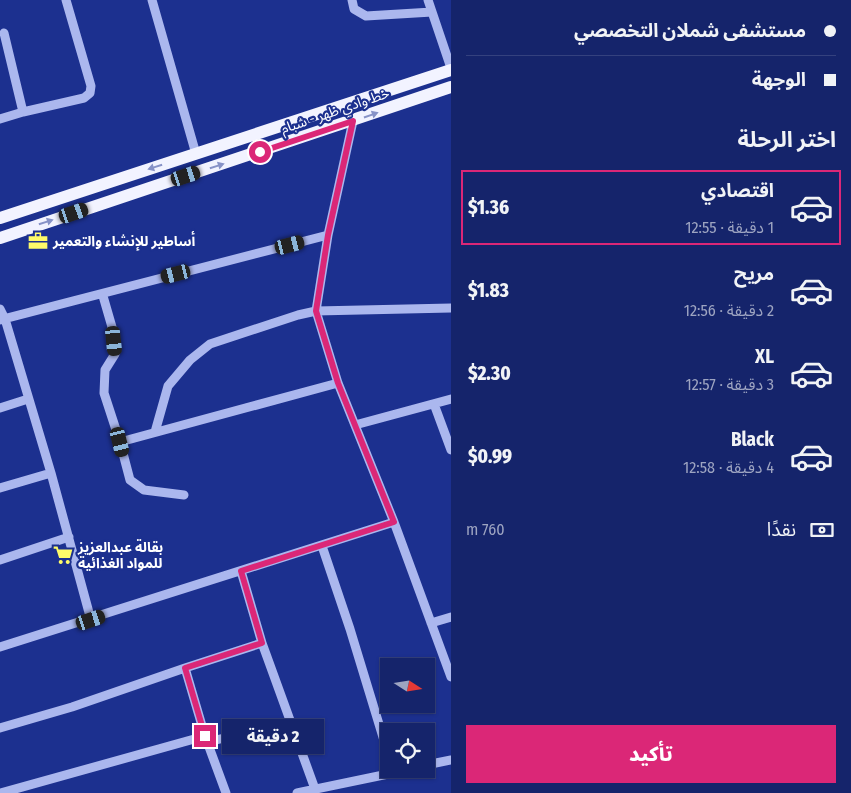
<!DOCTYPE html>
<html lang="ar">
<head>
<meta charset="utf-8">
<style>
	:root { --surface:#15246b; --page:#1e2c71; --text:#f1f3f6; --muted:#9da4c1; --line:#34417e; --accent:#db2777 }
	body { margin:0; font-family:"Fira Sans Condensed","Noto Sans Arabic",sans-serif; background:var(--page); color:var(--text); direction:rtl; height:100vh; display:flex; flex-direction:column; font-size:19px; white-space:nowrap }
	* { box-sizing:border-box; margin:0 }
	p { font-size:16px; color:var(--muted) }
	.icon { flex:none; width:28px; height:28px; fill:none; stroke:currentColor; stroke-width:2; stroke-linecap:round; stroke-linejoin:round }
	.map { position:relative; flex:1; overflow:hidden; direction:ltr }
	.drawer { display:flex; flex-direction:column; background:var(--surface); width:400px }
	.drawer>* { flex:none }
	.hud { display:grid; align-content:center; height:110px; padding:0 15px; background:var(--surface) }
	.needle { width:32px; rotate:102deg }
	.fabs { position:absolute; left:380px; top:658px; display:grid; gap:10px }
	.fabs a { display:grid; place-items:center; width:55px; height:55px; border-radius:0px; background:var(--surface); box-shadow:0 1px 4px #0004,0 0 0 1px var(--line); font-size:25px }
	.end { position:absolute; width:22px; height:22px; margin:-11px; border:6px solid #db2777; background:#fff; box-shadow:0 0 0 2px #fff }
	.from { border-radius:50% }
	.bubble { position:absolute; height:35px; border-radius:0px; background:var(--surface); box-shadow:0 1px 4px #0004,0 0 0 1px var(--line); font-size:16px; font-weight:800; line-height:35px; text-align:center; direction:rtl }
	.car { position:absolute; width:15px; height:30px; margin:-15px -8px; border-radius:6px; box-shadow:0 0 4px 1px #0007; background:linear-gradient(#222 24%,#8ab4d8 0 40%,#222 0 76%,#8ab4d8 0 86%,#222 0) }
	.hud b { display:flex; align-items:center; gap:18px; height:48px; font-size:19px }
	.hud b+b { border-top:1px solid var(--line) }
	.hud i { width:12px; height:12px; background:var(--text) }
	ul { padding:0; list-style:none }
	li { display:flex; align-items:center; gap:15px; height:75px; margin:0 10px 8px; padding:0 5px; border:2px solid transparent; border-radius:0px }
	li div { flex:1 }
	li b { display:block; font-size:19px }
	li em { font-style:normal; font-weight:800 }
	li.selected { border-color:var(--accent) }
	li>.icon { width:45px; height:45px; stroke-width:1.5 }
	h2 { padding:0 15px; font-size:22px; line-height:60px }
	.pay { display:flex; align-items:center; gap:12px; height:55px; padding:0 15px; font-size:19px }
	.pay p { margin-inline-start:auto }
	.action { display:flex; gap:10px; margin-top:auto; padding:10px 15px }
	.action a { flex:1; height:58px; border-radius:0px; background:var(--accent); color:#fff; font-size:20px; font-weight:800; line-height:58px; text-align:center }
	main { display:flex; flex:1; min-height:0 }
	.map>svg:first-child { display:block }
</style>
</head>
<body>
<main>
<section class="drawer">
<div class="hud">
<b><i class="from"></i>مستشفى شملان التخصصي</b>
<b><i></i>الوجهة</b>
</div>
<h2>اختر الرحلة</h2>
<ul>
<li class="selected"><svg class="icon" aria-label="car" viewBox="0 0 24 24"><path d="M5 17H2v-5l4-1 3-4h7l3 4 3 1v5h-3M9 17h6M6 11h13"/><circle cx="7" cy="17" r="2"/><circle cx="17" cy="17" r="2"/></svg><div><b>اقتصادي</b><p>1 دقيقة · 12:55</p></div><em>$1.36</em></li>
<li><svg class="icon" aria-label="car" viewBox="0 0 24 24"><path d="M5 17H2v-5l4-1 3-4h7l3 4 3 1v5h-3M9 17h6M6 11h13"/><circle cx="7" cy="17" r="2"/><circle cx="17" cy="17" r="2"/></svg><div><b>مريح</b><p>2 دقيقة · 12:56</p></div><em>$1.83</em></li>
<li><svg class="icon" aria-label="car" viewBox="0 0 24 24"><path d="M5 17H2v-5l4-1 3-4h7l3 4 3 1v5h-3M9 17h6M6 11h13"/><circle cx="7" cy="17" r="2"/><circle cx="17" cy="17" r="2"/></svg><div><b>XL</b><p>3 دقيقة · 12:57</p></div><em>$2.30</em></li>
<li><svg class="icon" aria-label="car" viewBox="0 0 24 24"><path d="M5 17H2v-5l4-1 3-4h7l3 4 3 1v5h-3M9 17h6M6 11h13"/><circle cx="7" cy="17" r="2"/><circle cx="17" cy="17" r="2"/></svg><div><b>Black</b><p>4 دقيقة · 12:58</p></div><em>$0.99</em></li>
</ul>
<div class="pay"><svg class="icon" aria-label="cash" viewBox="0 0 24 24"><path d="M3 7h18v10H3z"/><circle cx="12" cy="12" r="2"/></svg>نقدًا<p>760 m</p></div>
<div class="action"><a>تأكيد</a></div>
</section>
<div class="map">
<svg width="451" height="793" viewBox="0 0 451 793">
	<rect width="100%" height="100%" fill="#1c308f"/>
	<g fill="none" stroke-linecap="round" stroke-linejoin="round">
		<!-- minor -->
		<path stroke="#abb7ee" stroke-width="9" d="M 152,0 L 196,154
			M 352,0 L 354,9 L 366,16 L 432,12
			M 428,0 L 451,68
			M 4,33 L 23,112
			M 0,119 L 23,112 L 84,98 L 90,93 L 91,86 L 66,0
			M 353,121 L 328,235 L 316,311 L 338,383 L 394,522 L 451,677
			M 103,296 L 112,327 L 115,354 L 105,370 L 104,393 L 120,442 L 130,480 L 144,490 L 184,495
			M 0,309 L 5,319 L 51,473 L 91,620
			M 0,320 L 328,235
			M 434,404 L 451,450
			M 0,408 L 28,399
			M 355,425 L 451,399
			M 155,432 L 168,386 L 190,360 L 210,344 L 298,315 L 316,311 L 451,308
			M 120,442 L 338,383
			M 0,488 L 51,473
			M 322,546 L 350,629 L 389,757
			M 0,560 L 69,537
			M 431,623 L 451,617
			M 262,643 L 315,789
			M 0,647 L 394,522
			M 185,668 L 262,643 L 241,571
			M 0,728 L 72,707 L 185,668 L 205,736 L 1,793
			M 205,736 L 226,793
			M 208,742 L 256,730
			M 426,765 L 451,760
			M 392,769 L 393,773 L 411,769
			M 297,793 L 393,773"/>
		<!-- major -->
		<path stroke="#f2f3ff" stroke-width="12" d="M 0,218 L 451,70
			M 0,238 L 451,87"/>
	</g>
	<!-- one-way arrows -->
	<defs><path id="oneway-solid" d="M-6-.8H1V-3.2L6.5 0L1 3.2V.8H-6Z" transform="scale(1.25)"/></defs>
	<g fill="#8792c7">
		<use href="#oneway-solid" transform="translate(371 115) rotate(-19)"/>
		<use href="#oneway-solid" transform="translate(217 166) rotate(-18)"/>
		<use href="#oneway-solid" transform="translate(155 167) rotate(162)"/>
		<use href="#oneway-solid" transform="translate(46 222) rotate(-18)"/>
	</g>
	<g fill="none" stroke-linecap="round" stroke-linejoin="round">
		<!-- route -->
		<path stroke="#db2777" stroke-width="6" d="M 205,736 L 185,668 L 262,643 L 241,571 L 394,522 L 338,383 L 316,311 L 328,235 L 353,121 L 260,152"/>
	</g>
	<!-- icons -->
	<defs>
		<symbol id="office-bare" viewBox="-9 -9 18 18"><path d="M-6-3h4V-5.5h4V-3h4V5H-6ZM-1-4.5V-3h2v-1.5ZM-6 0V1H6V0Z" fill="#fefb69" stroke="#1c308f" stroke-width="2.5" paint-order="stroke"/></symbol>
		<symbol id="supermarket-bare" viewBox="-9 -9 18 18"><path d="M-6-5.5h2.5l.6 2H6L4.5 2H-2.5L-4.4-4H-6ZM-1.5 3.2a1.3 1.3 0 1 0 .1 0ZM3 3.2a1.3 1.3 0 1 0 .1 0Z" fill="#fefb69" stroke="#1c308f" stroke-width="2.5" paint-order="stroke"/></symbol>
	</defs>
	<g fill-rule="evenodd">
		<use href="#office-bare" x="24" y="227" width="28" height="28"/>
		<use href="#supermarket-bare" x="49" y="541" width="28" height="28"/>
	</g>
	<g text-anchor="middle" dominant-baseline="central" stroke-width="4.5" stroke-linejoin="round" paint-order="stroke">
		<!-- street labels -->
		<g font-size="14" fill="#fff" stroke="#1c308f">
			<text transform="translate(335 111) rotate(-19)">خط وادي ظهر - شبام</text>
		</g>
		<!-- poi labels -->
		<g font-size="14" font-weight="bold" fill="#fff" stroke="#1c308f" text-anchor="start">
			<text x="53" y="241">أساطير للإنشاء والتعمير</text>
			<text x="78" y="547">بقالة عبدالعزيز<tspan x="78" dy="16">للمواد الغذائية</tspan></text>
		</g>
	</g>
</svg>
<div class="fabs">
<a><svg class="needle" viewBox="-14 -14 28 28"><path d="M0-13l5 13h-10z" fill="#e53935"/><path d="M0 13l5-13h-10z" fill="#9da4c1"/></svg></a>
<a><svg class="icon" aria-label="locate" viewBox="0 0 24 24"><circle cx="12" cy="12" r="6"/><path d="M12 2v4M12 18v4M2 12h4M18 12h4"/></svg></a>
</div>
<i class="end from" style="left:260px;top:152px"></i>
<i class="end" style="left:205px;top:736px"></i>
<div class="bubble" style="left:222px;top:719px;width:102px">2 دقيقة</div>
<i class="car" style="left:186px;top:176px;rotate:72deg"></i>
<i class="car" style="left:74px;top:213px;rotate:71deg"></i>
<i class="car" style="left:290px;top:245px;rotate:76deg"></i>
<i class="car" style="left:176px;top:274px;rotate:256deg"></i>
<i class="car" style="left:114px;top:341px;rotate:174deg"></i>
<i class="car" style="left:120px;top:442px;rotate:166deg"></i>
<i class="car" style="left:91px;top:620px;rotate:72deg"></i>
</div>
</main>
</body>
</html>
